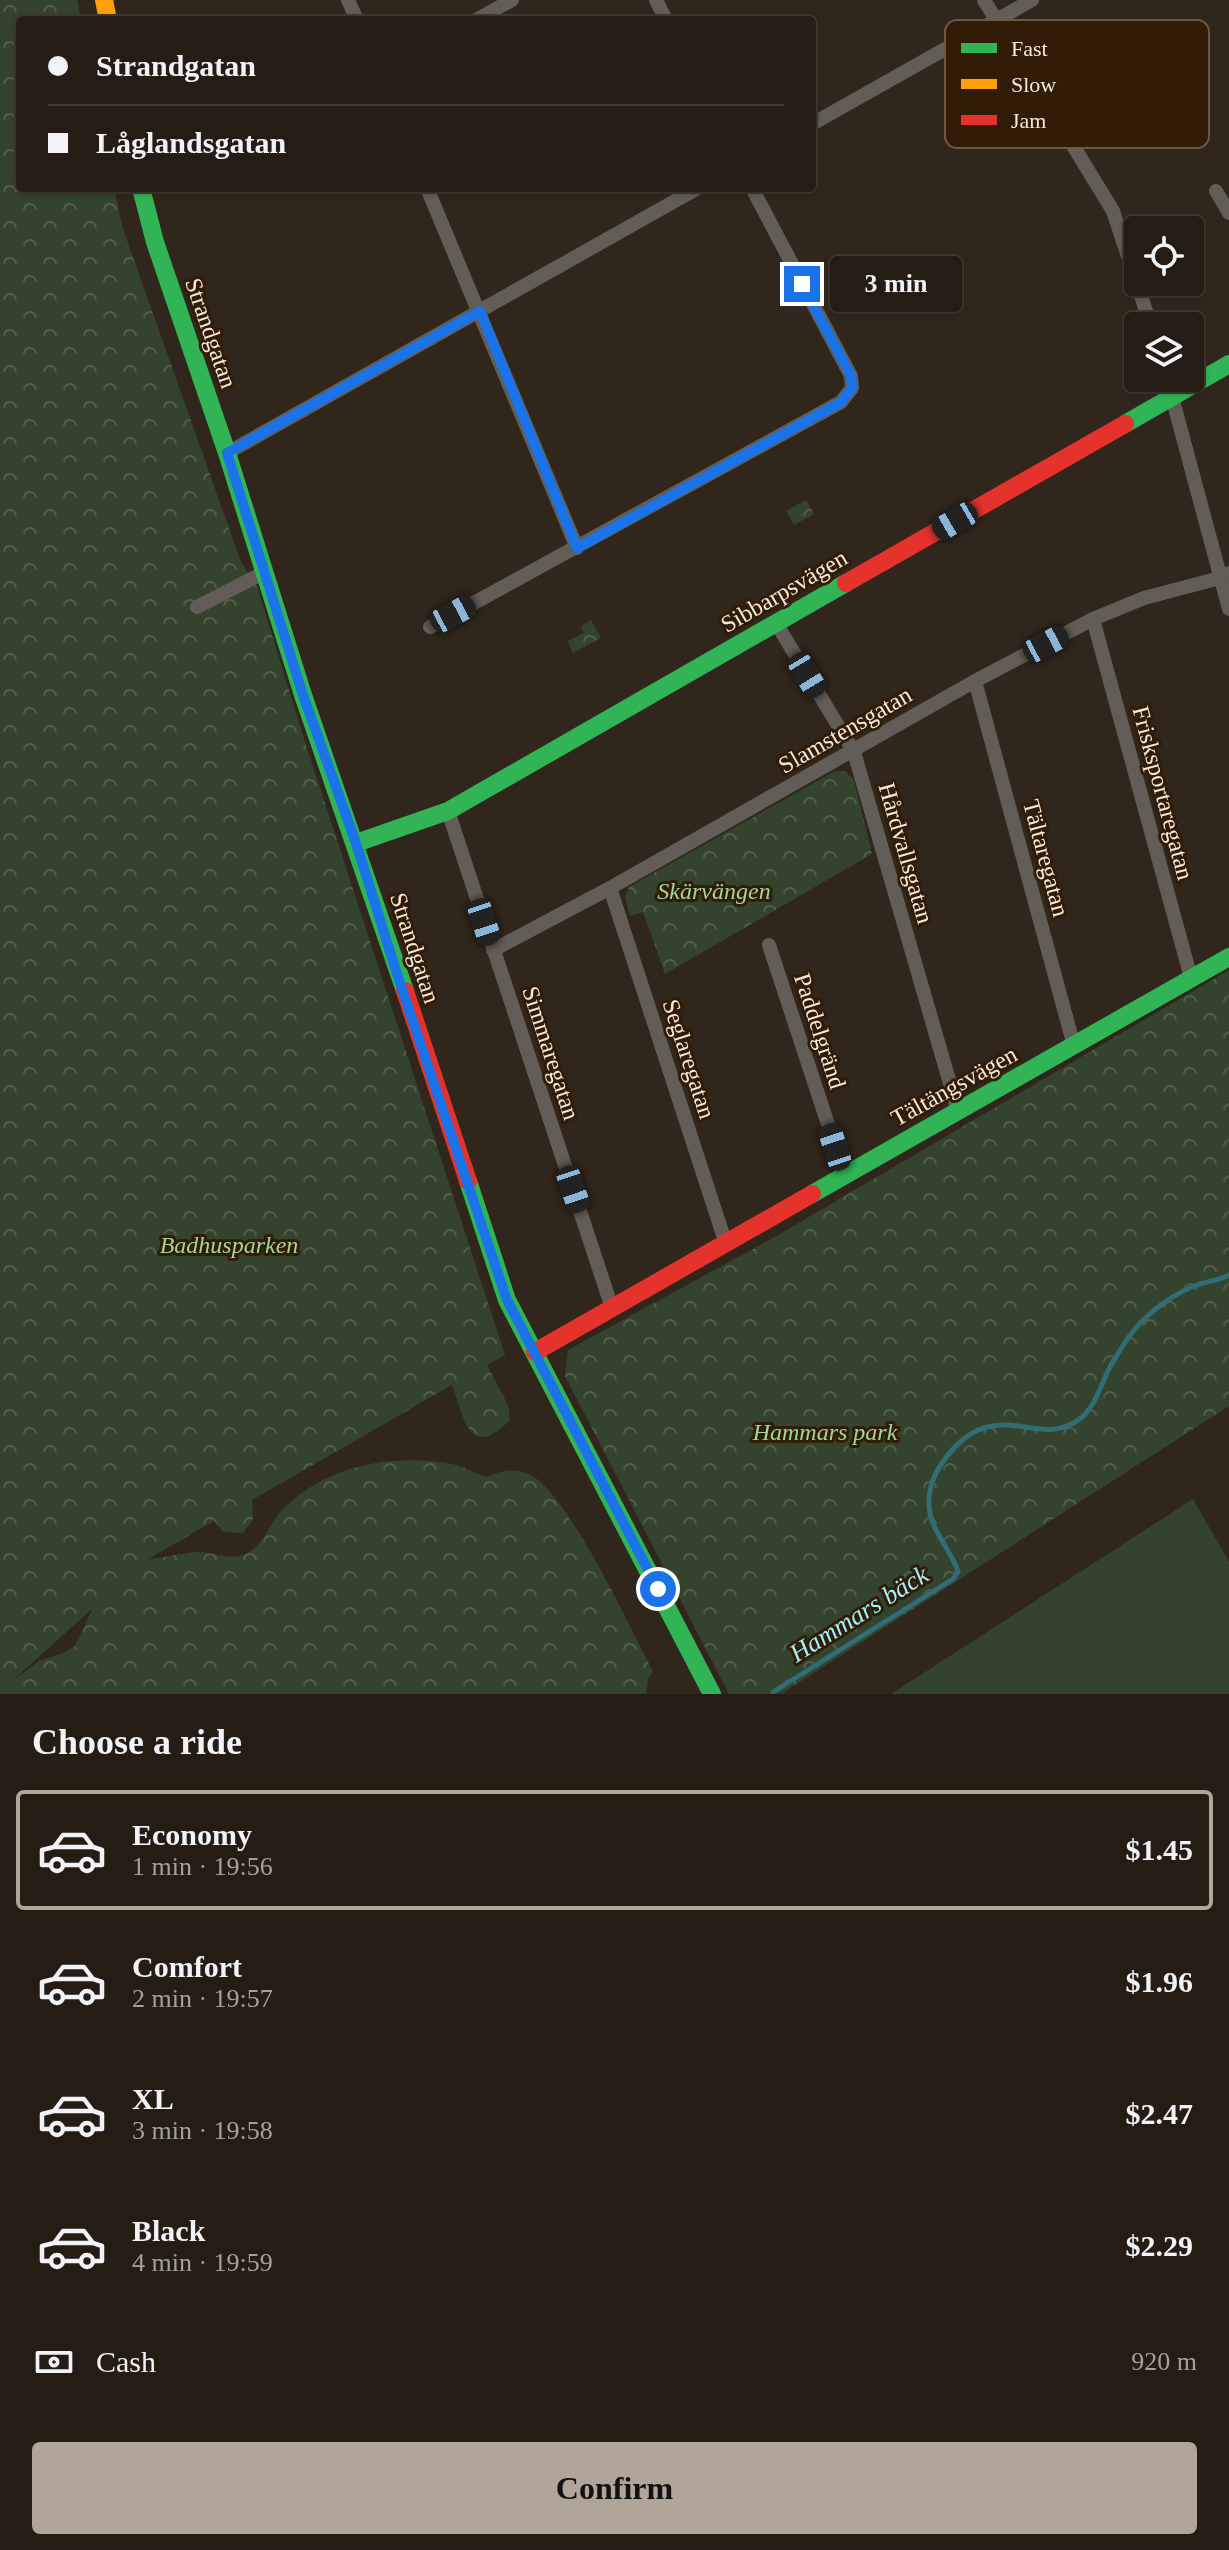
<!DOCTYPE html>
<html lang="en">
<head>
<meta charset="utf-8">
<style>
	:root { --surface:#251c14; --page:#2d251d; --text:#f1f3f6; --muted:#a3a1a0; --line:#423a34; --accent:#b1a498 }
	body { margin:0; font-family:"Times New Roman",serif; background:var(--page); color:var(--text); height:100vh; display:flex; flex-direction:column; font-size:30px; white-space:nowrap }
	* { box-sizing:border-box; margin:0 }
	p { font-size:26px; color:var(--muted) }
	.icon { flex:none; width:44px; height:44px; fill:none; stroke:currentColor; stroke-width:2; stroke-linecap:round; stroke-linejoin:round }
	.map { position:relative; height:1694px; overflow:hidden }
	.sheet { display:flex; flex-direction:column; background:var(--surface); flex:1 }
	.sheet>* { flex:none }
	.guide { position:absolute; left:16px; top:16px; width:800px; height:176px; border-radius:8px; box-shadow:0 2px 6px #0004,0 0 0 2px var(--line); display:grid; align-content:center; height:176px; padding:0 32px; background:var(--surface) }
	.controls { position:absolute; left:1124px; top:216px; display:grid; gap:16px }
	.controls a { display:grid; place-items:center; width:80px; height:80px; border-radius:8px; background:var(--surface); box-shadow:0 2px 6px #0004,0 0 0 2px var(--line); font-size:40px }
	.end { position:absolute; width:36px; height:36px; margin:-18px; border:10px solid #1a73e8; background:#fff; box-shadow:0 0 0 4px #fff }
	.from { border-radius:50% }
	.bubble { position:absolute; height:56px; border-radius:8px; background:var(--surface); box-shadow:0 2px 6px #0004,0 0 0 2px var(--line); font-size:26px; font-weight:600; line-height:56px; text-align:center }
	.car { position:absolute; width:24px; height:48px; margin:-24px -12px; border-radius:10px; box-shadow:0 0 6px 2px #0007; background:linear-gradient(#222 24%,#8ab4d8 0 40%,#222 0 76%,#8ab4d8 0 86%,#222 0) }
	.guide b { display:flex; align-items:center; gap:28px; height:76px; font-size:30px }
	.guide b+b { border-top:2px solid var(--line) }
	.guide i { width:20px; height:20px; background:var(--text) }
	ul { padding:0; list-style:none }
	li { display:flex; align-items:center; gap:24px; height:120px; margin:0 16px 12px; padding:0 16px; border:4px solid transparent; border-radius:8px }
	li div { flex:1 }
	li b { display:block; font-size:30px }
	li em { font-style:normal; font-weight:600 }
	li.current { border-color:var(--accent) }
	li>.icon { width:72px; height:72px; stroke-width:1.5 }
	h2 { padding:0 32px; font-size:36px; line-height:96px }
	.pay { display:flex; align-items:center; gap:20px; height:88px; padding:0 32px; font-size:30px }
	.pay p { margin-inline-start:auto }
	.cta { display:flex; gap:16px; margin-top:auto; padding:16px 32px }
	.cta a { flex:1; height:92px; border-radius:8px; background:var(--accent); color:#111; font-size:32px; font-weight:600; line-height:92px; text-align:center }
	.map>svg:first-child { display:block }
</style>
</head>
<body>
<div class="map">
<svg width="1229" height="1694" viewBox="0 0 1229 1694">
	<defs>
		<pattern id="forest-crowns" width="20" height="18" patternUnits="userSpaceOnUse" patternTransform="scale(2)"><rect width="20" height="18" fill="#34432e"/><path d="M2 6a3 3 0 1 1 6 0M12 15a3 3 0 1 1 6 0" fill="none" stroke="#525e4c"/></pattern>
	</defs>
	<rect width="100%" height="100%" fill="#31261b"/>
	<!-- grass -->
	<path fill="#34432e" d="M 1193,1499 L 1229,1562 L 1229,1694 L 891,1694 Z"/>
	<!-- forest -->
	<path fill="url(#forest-crowns)" fill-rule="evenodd" d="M 0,0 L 77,0 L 81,20 L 20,20 L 20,188 L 114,188 L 123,229 L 241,562 L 257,586 L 305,742 L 505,1355 L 487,1365 L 508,1405 L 510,1420 C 469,1462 464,1417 452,1385 L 252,1500 L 253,1519 L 243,1533 L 223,1532 L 214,1521 L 148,1559 C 164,1558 181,1553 197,1552 C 211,1552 226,1559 240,1556 C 262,1551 268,1525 281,1511 C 323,1468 382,1455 440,1462 C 456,1463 473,1472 487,1477 C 501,1470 514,1468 529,1474 C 568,1492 630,1629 653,1671 L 648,1679 L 646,1694 L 0,1694 ZM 93,1608 L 75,1646 L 63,1653 L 39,1661 L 11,1682 Z
		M 806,500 L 814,514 L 794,525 L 786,511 Z
		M 591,620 L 601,638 L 573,653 L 567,641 L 584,633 L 581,626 Z
		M 835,771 L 845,771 L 854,780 L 872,854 L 665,974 L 643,912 L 630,916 L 625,897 L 629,887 Z
		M 1229,970 L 1229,1406 L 781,1694 L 729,1694 L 565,1376 L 568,1350 L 773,1238 Z"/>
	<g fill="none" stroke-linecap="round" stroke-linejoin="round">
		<!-- stream -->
		<path stroke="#316d76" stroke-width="5" d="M 773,1692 L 953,1579 L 958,1572 C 951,1547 927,1530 929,1499 C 930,1471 959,1434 987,1427 C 1021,1418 1049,1443 1081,1418 C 1096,1406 1102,1381 1111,1365 C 1118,1353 1126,1340 1135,1329 C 1151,1310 1176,1292 1200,1284 C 1210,1281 1220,1280 1229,1275"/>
		<!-- street -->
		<path stroke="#635d57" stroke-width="14" d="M 348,0 L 357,20
			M 656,0 L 666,20
			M 984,0 L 1113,211 L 1151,326
			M 476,20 L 512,0
			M 812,124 L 1032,0
			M 427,188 L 577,548
			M 1216,191 L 1229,213
			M 1167,378 L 1229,609
			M 227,453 L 698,188
			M 197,607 L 263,573
			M 1093,619 L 1191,978
			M 776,623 L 854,752 L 958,1111
			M 430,627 L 841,402 L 852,388 L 851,376 L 752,188
			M 975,681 L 1074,1046
			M 448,811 L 612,1308
			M 610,888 L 726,1244
			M 769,945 L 845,1176
			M 493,950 L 610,888 L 975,681 L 1093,619 L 1144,598 L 1220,578 L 1229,573"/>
		<!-- fast -->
		<path stroke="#30b455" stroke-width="18" d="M 141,188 L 155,242 L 227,453 L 303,695 L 405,991
			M 1125,424 L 1229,364
			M 356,843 L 448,811 L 846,583
			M 468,1181 L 507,1300 L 712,1694
			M 812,1194 L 1229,957"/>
		<!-- slow -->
		<path stroke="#ff9f0a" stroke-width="18" d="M 104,0 L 108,20"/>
		<!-- jam -->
		<path stroke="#e5322d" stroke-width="18" d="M 846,583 L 1125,424
			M 405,991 L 468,1181
			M 535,1352 L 812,1194"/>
	</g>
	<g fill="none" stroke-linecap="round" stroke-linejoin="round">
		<!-- route -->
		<path stroke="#1a73e8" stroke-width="10" d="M 658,1589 L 507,1300 L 398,977 L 356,843 L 303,695 L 227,453 L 480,311 L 577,548 L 841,402 L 852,388 L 851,376 L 802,284"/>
	</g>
	<g text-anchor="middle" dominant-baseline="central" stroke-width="6" stroke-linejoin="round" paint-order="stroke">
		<!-- street labels -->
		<g font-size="24" fill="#f6e8db" stroke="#301c07">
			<text transform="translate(211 333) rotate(71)">Strandgatan</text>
			<text transform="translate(784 591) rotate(-30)">Sibbarpsvägen</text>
			<text transform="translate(845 730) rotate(-30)">Slamstensgatan</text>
			<text transform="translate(1163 793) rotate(75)">Frisksportaregatan</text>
			<text transform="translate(906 853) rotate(74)">Hårdvallsgatan</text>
			<text transform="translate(1046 858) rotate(75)">Tältaregatan</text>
			<text transform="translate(415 948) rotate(72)">Strandgatan</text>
			<text transform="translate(820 1031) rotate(72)">Paddelgränd</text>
			<text transform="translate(551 1053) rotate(72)">Simmaregatan</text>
			<text transform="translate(689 1059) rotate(72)">Seglaregatan</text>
			<text transform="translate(954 1086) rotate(-29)">Tältängsvägen</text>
		</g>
		<!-- park labels -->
		<g font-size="24" font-style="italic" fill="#a1d69a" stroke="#301c07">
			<text x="714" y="891">Skärvängen</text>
			<text x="229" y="1245">Badhusparken</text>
			<text x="825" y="1432">Hammars park</text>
		</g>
		<!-- water labels -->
		<g font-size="26" font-style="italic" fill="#a0f0fd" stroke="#301c07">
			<text transform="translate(859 1614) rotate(-32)">Hammars bäck</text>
		</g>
	</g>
	<!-- legend -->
	<rect x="945" y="20" width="264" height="128" rx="12" fill="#301c07" stroke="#6b5947" stroke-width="2"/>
	<rect x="961" y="43" width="36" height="10" fill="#30b455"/>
	<rect x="961" y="79" width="36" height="10" fill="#ff9f0a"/>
	<rect x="961" y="115" width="36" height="10" fill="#e5322d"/>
	<g font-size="22" fill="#f6e8db">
		<text x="1011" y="56">Fast</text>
		<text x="1011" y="92">Slow</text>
		<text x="1011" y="128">Jam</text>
	</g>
</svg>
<div class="controls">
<a><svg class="icon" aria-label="locate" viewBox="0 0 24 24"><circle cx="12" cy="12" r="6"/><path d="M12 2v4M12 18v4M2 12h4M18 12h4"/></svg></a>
<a><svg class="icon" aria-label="layers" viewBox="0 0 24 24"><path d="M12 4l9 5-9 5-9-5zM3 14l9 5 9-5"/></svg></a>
</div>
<i class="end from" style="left:658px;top:1589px"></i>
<i class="end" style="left:802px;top:284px"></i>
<div class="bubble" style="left:830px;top:256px;width:132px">3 min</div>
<i class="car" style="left:955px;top:521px;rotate:240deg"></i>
<i class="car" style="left:453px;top:614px;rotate:62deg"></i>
<i class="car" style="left:1046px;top:644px;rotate:62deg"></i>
<i class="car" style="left:807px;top:675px;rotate:149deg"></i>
<i class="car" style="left:484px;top:922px;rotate:162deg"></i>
<i class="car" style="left:835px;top:1147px;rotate:342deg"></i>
<i class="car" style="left:573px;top:1189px;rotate:161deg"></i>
<div class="guide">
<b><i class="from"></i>Strandgatan</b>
<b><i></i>Låglandsgatan</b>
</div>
</div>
<section class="sheet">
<h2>Choose a ride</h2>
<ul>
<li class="current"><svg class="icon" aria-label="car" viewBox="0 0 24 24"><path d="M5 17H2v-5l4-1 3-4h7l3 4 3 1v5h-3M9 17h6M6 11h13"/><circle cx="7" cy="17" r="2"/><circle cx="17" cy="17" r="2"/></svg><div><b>Economy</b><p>1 min · 19:56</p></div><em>$1.45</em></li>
<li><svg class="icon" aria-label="car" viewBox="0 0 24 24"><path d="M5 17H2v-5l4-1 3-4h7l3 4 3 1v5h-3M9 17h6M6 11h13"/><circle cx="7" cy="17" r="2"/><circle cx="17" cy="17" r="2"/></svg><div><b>Comfort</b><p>2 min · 19:57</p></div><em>$1.96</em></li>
<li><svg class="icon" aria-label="car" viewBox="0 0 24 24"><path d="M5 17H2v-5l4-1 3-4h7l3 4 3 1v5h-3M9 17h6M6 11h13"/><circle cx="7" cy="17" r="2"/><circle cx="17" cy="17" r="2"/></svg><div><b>XL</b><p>3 min · 19:58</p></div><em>$2.47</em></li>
<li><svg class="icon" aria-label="car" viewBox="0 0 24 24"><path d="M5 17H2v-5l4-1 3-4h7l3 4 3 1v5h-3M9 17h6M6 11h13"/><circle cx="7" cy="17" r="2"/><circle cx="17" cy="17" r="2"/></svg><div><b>Black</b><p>4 min · 19:59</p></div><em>$2.29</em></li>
</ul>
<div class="pay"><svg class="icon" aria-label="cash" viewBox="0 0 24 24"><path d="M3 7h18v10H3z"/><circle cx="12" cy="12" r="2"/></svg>Cash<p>920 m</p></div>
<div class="cta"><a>Confirm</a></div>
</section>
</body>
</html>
